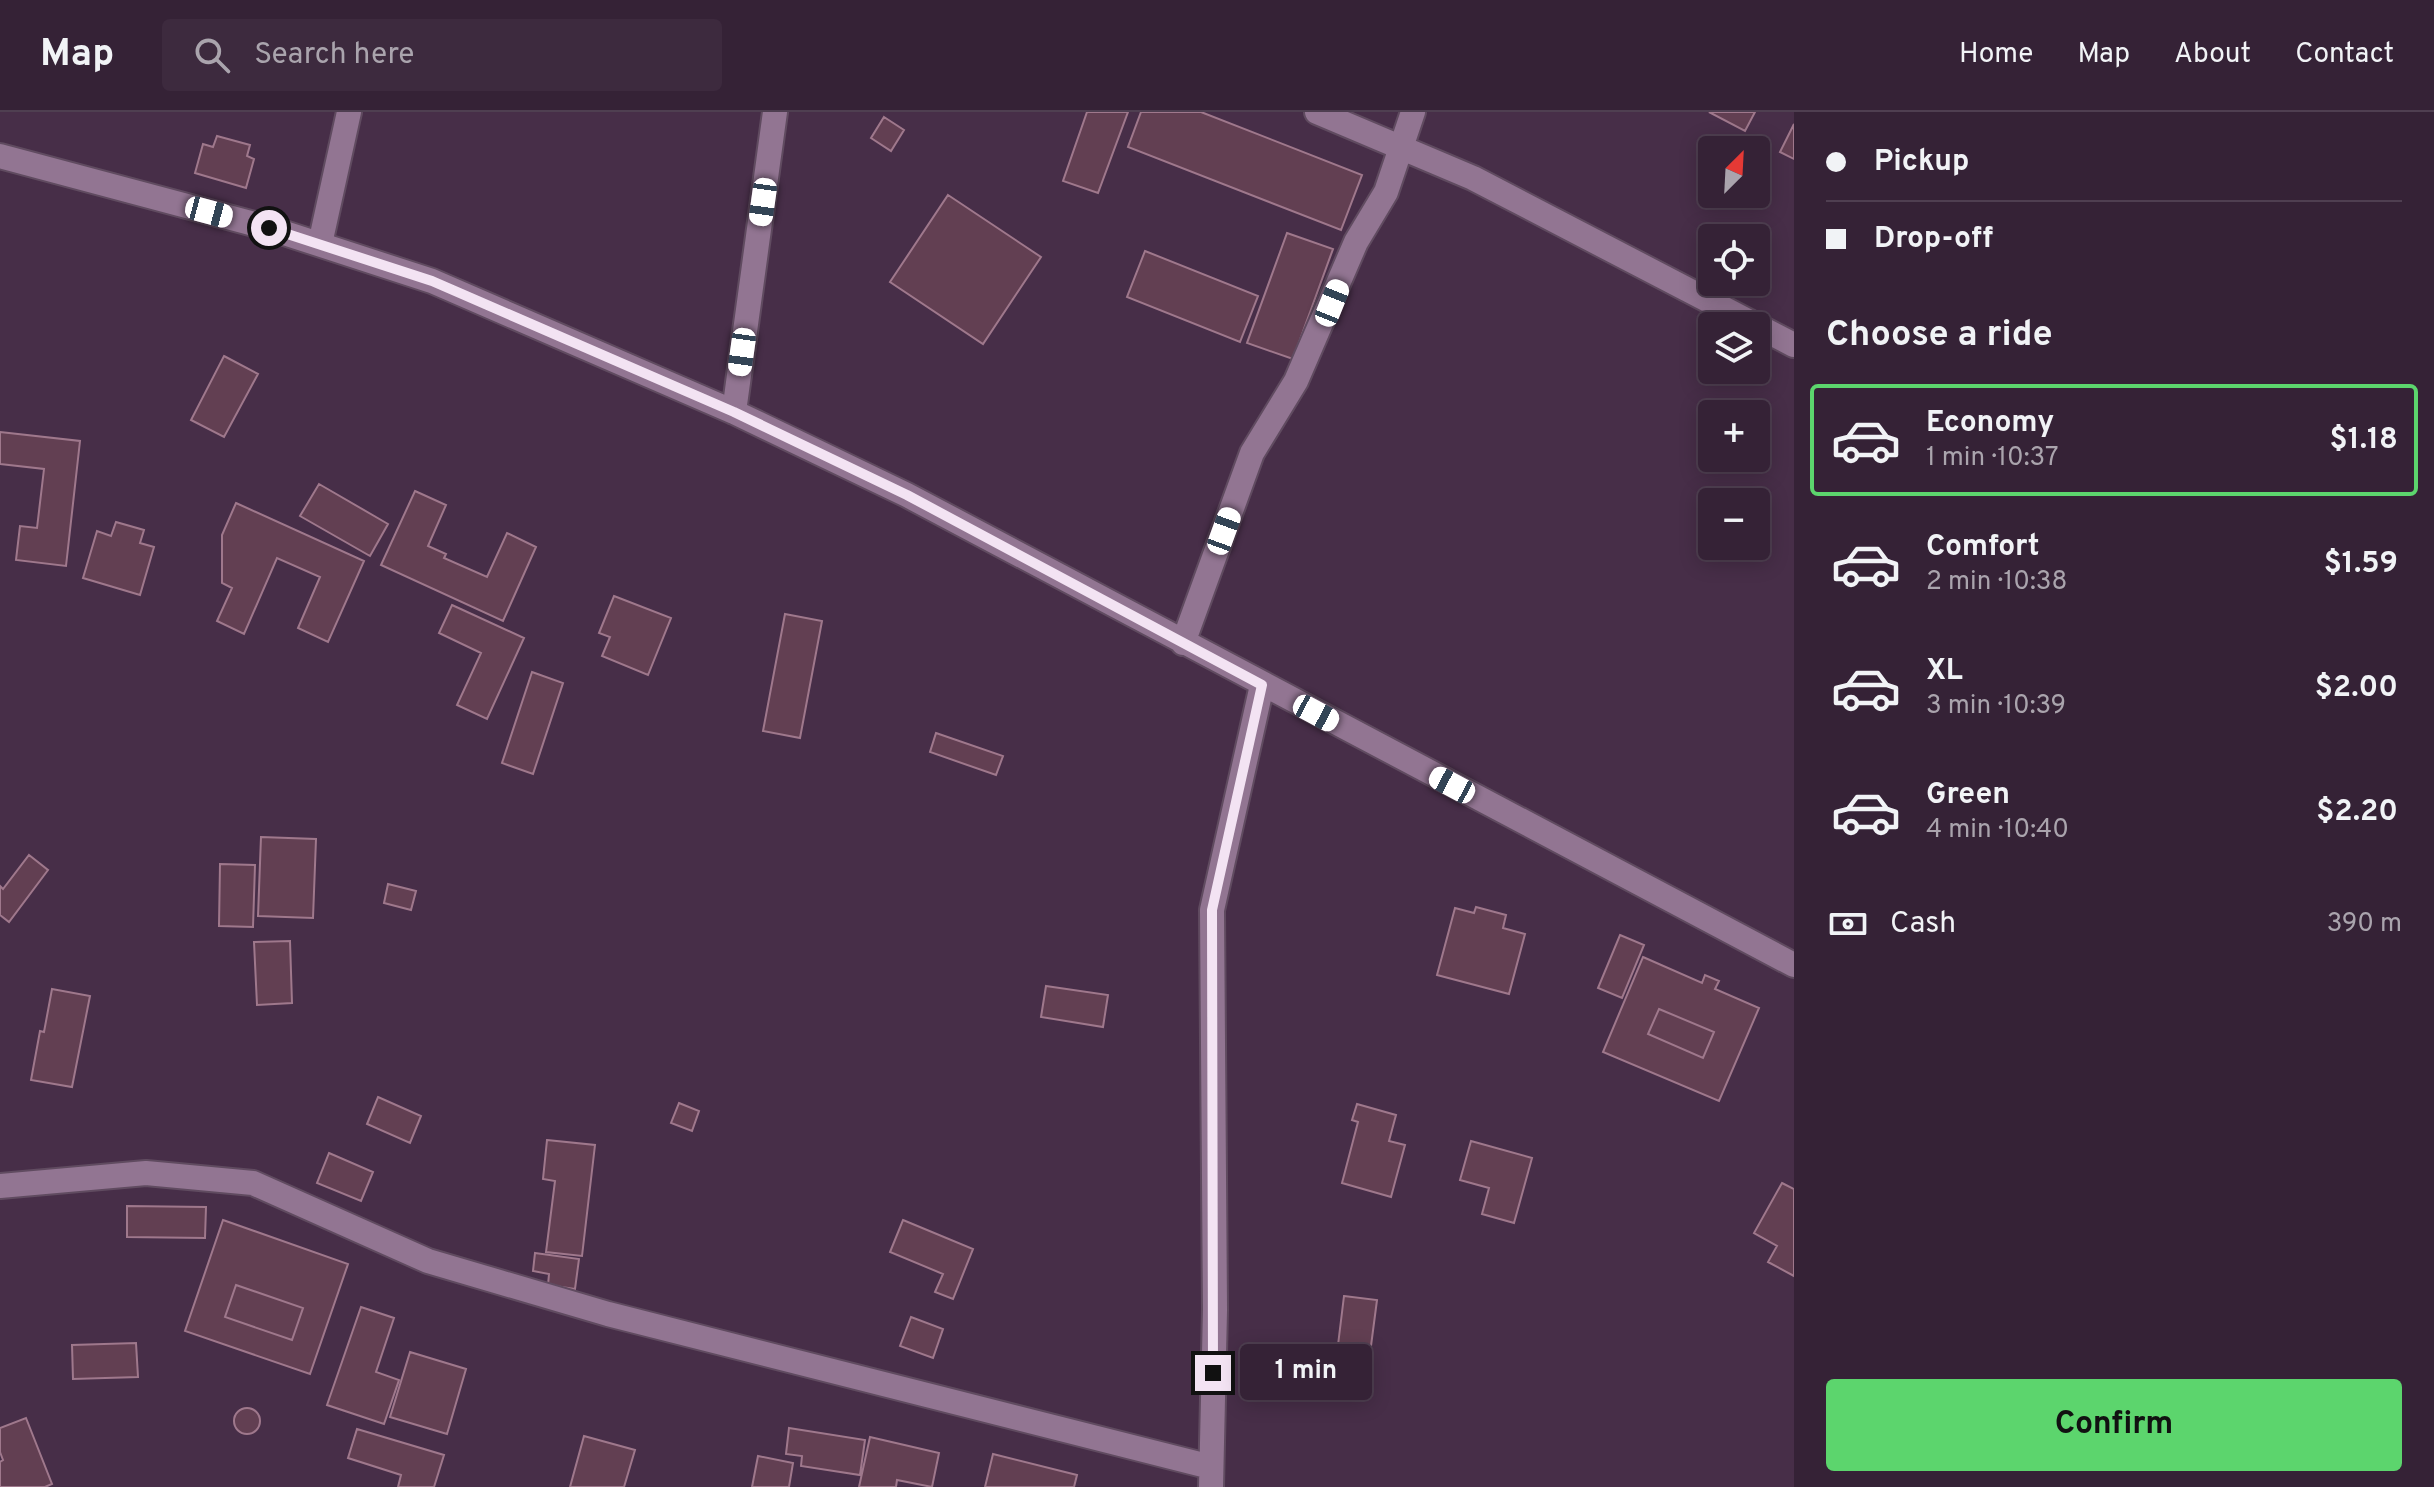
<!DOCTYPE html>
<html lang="en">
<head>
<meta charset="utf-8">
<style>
	:root { --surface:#352236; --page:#3d2a3e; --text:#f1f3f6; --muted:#aaa4ad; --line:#4f3f51; --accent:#5cd56d }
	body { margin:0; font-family:Overpass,sans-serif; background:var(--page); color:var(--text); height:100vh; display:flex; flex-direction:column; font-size:30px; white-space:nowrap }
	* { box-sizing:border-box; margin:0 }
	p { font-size:26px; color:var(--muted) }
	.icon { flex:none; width:44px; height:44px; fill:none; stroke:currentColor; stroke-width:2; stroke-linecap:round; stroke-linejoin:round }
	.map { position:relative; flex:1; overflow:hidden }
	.drawer { display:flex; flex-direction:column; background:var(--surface); width:640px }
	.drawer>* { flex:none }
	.top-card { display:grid; align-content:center; height:176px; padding:0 32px; background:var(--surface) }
	.needle { width:52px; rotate:24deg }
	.buttons { position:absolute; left:1698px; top:24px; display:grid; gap:16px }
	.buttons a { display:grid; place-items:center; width:72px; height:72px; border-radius:8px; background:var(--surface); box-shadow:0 4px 20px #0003,0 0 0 2px var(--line); font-size:40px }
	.end { position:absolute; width:36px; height:36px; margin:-18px; border:10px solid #f3e3f3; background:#111; box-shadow:0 0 0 4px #111 }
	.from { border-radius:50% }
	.bubble { position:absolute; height:56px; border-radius:8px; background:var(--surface); box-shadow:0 4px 20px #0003,0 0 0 2px var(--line); font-size:26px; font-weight:700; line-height:56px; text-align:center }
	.car { position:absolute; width:24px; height:48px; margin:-24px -12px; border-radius:10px; box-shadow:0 0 6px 2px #0007; background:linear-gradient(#fff 24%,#345 0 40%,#fff 0 76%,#345 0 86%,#fff 0) }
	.top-card b { display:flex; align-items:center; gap:28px; height:76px; font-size:30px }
	.top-card b+b { border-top:2px solid var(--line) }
	.top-card i { width:20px; height:20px; background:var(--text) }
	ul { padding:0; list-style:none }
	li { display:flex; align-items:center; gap:24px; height:112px; margin:0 16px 12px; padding:0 16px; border:4px solid transparent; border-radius:8px }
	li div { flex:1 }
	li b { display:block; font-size:30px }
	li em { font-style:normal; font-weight:700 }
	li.current { border-color:var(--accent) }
	li>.icon { width:72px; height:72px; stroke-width:1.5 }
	h2 { padding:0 32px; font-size:36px; line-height:96px }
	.pay { display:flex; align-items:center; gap:20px; height:88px; padding:0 32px; font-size:30px }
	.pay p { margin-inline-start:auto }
	.primary-button { display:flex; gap:16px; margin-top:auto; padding:16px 32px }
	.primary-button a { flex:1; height:92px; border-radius:8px; background:var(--accent); color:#111; font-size:32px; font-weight:700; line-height:92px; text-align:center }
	header { display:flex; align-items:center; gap:48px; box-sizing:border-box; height:112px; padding:0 40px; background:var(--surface); border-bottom:2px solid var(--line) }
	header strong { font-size:38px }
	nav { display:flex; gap:44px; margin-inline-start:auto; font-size:28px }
	.search { width:560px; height:72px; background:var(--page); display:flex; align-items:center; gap:20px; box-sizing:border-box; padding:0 28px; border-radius:8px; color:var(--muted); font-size:30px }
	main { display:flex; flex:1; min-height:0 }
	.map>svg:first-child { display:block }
</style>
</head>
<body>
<header>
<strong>Map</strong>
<div class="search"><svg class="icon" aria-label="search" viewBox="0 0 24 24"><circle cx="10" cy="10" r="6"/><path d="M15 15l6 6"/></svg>Search here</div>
<nav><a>Home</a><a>Map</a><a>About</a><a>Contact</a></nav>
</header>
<main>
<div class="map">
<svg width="1794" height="1375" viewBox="0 0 1794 1375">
	<rect width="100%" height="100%" fill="#472e48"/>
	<!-- building -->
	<path fill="#623f52" stroke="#9f788c" stroke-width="2" fill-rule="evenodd" d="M 1087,0 L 1128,0 L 1098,81 L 1063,69 Z
		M 1141,0 L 1201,0 L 1362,63 L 1341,118 L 1128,35 Z
		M 1709,0 L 1755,0 L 1745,19 Z
		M 884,5 L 904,18 L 891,39 L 871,26 Z
		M 1794,12 L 1794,47 L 1780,40 Z
		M 217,24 L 250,33 L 247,44 L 254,47 L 246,76 L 195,61 L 203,32 L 213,35 Z
		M 948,83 L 1041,145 L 983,232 L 890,170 Z
		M 1287,121 L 1333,137 L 1293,247 L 1247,231 Z
		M 1145,139 L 1258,184 L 1240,230 L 1127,185 Z
		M 224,244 L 258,262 L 224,325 L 191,308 Z
		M 0,320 L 80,329 L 66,454 L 16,448 L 20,414 L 37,416 L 44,357 L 0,352 Z
		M 319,372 L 388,412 L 370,444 L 300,404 Z
		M 415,379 L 446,393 L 428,434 L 446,442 L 444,446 L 487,465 L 507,421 L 536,435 L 503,509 L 381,453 Z
		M 236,391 L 364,449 L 328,530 L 298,516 L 320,465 L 277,446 L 244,522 L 217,509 L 232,476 L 222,471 L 222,423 Z
		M 116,410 L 144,418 L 140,431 L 154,435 L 140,483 L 83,466 L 97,419 L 111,424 Z
		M 614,484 L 671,506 L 648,563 L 602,544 L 610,525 L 599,521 Z
		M 452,493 L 524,526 L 487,607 L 457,593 L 481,541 L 439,521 Z
		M 785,502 L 822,509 L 800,626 L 763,619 Z
		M 532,560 L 563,571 L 533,662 L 502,651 Z
		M 936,621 L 1003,644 L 996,663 L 930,640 Z
		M 261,725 L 316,727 L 313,806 L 258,804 Z
		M 29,743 L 48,758 L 9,810 L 0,803 L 0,774 L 3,777 Z
		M 220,752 L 255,753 L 253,815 L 219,814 Z
		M 388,772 L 416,779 L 411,798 L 384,791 Z
		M 1476,795 L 1506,803 L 1503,816 L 1525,822 L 1509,882 L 1437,863 L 1455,796 L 1474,801 Z
		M 1620,823 L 1644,833 L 1622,886 L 1598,876 Z
		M 290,829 L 292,891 L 257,893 L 254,830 Z
		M 1643,845 L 1702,871 L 1705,863 L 1719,869 L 1715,877 L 1759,896 L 1719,989 L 1603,940 ZM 1659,897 L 1714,920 L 1703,946 L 1648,922 Z
		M 1046,874 L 1108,883 L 1103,915 L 1041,905 Z
		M 52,877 L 90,884 L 72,975 L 31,968 L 40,919 L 44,920 Z
		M 1659,897 L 1714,920 L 1703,946 L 1648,922 Z
		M 378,985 L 421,1004 L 410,1031 L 367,1012 Z
		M 679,991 L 699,999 L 692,1019 L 671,1011 Z
		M 1357,992 L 1396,1003 L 1389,1029 L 1405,1033 L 1391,1085 L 1342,1071 L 1358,1010 L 1352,1008 Z
		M 547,1028 L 595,1033 L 582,1144 L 546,1140 L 555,1069 L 543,1067 Z
		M 1471,1029 L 1532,1046 L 1514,1111 L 1482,1102 L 1489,1076 L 1460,1068 Z
		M 329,1041 L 373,1060 L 361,1089 L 317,1071 Z
		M 1782,1071 L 1794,1077 L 1794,1164 L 1768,1150 L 1777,1134 L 1754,1121 Z
		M 127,1094 L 206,1095 L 205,1126 L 127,1125 Z
		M 223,1108 L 348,1152 L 310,1262 L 185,1219 ZM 236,1173 L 303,1196 L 292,1228 L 225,1205 Z
		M 903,1108 L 973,1137 L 953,1187 L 935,1180 L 943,1162 L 890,1140 Z
		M 535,1141 L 579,1147 L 575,1177 L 548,1173 L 549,1162 L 533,1159 Z
		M 236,1173 L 303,1196 L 292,1228 L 225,1205 Z
		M 1344,1184 L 1377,1188 L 1366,1272 L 1316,1265 L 1320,1231 L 1338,1233 Z
		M 361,1195 L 394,1206 L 376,1260 L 399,1268 L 384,1312 L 327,1293 Z
		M 911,1205 L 943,1217 L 933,1246 L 900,1234 Z
		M 136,1231 L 138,1265 L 73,1267 L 72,1233 Z
		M 410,1240 L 466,1257 L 447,1322 L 390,1305 Z
		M234 1309a13 13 0 1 1 26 0a13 13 0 1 1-26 0Z
		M 26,1306 L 52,1372 L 45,1375 L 0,1375 L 0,1350 L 3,1348 L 0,1340 L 0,1316 Z
		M 789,1316 L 865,1328 L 860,1363 L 801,1354 L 802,1344 L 786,1342 Z
		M 357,1317 L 444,1343 L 434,1375 L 398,1375 L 401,1363 L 348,1346 Z
		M 584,1324 L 635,1338 L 624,1375 L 570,1375 Z
		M 870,1325 L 939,1341 L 932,1375 L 897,1368 L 896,1375 L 859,1375 Z
		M 993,1342 L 1077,1363 L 1074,1375 L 985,1375 Z
		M 758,1344 L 793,1351 L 789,1375 L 752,1375 Z"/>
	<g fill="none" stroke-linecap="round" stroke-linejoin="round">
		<defs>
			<path id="minor" d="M 1317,0 L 1473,66 L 1794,233
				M 0,44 L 269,116 L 432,169 L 734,300 L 907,383 L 1794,853
				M 320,132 L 349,0
				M 734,300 L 775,0
				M 1183,531 L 1252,341 L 1296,269 L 1356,130 L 1386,80 L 1413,0
				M 0,1074 L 146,1061 L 253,1071 L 428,1149 L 608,1202 L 1211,1355
				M 1211,1375 L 1215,1198 L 1212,798 L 1262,573"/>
		</defs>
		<!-- minor casing -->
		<use href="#minor" stroke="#604b60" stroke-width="28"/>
		<!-- minor -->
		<use href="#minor" stroke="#927592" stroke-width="24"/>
	</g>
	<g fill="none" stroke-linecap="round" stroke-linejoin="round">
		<!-- route -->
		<path stroke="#f3e3f3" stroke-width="10" d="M 269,116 L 432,169 L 734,300 L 907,383 L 1262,573 L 1212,798 L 1213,1261"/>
	</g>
</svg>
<div class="buttons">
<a><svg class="needle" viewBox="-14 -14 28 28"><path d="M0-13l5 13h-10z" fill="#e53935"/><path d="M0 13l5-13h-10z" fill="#aaa4ad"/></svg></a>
<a><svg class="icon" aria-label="locate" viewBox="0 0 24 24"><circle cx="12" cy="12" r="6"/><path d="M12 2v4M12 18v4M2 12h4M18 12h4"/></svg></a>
<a><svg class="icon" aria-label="layers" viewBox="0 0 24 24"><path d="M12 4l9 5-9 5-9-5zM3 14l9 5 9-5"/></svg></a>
<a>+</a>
<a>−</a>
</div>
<i class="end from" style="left:269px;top:116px"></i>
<i class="end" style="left:1213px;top:1261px"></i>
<div class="bubble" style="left:1240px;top:1232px;width:132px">1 min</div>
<i class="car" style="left:763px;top:90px;rotate:188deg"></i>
<i class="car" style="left:209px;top:100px;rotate:105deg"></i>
<i class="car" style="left:1332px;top:191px;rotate:22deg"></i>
<i class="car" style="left:742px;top:240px;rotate:188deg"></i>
<i class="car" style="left:1224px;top:419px;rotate:20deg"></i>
<i class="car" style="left:1316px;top:601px;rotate:118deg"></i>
<i class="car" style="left:1452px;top:673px;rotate:298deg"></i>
</div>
<section class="drawer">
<div class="top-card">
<b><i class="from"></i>Pickup</b>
<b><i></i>Drop-off</b>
</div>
<h2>Choose a ride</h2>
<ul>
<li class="current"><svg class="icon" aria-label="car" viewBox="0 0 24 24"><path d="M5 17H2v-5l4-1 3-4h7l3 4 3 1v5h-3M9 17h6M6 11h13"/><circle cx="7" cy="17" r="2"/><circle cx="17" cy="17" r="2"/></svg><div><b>Economy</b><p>1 min · 10:37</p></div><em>$1.18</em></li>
<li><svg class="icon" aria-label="car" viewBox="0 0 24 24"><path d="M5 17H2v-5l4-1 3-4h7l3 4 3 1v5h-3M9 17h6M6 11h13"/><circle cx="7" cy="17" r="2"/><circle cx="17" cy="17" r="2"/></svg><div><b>Comfort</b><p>2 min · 10:38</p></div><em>$1.59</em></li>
<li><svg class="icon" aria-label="car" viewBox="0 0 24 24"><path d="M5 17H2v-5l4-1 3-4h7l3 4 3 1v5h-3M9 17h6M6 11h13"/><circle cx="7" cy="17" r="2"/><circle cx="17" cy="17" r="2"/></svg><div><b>XL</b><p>3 min · 10:39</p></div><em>$2.00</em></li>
<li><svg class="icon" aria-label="car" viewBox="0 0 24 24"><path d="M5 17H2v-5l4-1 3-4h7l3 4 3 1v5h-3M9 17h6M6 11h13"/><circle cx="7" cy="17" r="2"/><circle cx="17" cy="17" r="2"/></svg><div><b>Green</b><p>4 min · 10:40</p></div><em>$2.20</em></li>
</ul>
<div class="pay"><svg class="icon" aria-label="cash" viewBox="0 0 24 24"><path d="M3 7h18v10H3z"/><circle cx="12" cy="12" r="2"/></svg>Cash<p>390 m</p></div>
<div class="primary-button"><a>Confirm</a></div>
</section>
</main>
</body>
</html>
